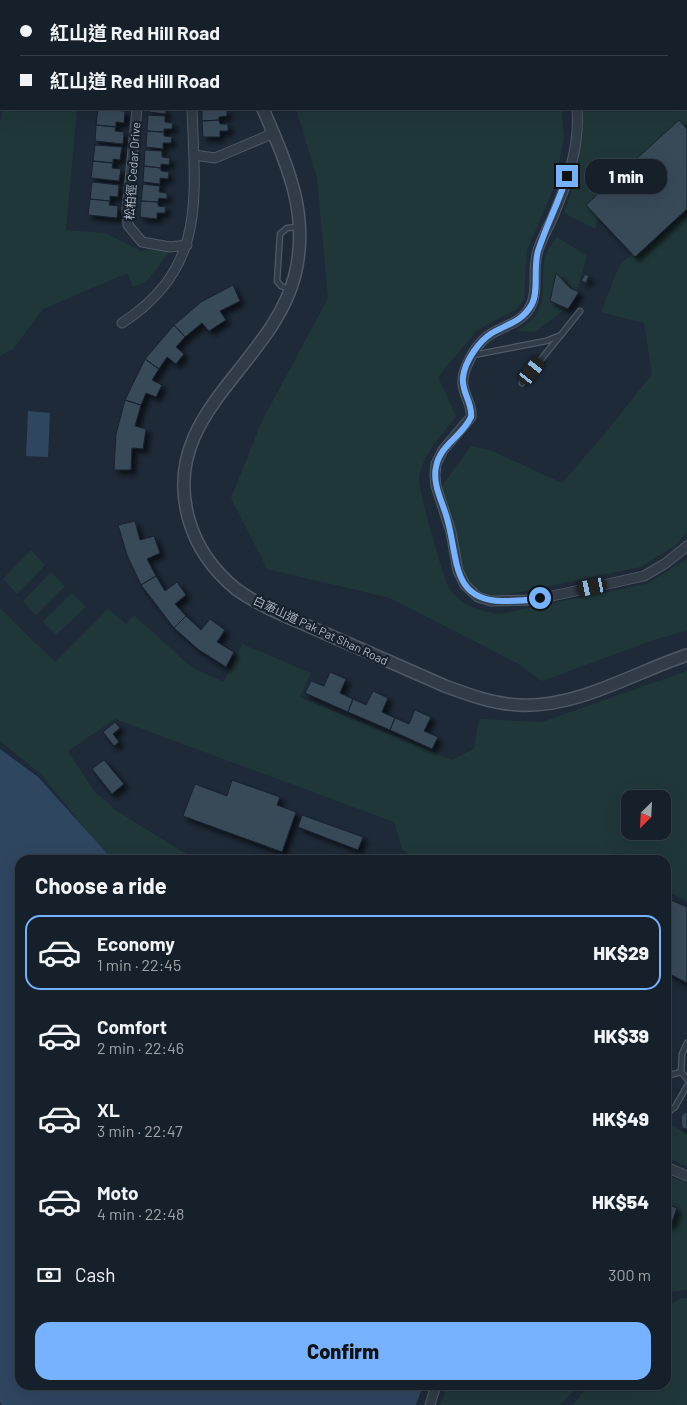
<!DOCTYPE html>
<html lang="en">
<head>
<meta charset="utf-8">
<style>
	:root { --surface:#16202a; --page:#232d36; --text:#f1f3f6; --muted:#9ea3a8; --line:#353e47; --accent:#76b2ff }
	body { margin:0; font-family:Barlow,"Noto Sans TC",sans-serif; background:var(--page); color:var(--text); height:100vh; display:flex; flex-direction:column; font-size:19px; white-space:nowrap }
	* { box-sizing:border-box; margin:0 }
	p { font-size:16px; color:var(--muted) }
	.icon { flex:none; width:28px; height:28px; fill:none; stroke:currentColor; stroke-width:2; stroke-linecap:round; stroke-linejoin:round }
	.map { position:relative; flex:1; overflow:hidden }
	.side { position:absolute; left:15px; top:855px; width:656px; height:535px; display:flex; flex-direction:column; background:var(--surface); border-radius:15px; box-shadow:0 5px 20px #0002,0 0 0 1px var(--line) }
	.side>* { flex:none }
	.guide { position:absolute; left:0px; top:0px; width:688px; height:110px; box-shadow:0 5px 20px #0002,0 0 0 1px var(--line); display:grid; align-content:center; height:110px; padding:0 20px; background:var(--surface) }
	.needle { width:32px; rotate:204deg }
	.tools { position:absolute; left:621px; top:790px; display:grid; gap:10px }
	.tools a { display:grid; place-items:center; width:50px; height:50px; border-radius:10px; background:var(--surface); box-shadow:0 5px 20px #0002,0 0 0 1px var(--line); font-size:25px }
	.end { position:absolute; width:22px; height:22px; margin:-11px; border:6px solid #76b2ff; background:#111; box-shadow:0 0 0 2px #111 }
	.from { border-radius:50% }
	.bubble { position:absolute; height:35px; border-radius:15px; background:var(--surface); box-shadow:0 5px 20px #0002,0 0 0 1px var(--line); font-size:16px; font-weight:800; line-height:35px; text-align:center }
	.car { position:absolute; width:15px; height:30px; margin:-15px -8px; border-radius:6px; box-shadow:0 0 4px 1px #0007; background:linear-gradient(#222 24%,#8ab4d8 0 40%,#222 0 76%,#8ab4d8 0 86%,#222 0) }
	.guide b { display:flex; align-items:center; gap:18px; height:48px; font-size:19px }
	.guide b+b { border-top:1px solid var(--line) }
	.guide i { width:12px; height:12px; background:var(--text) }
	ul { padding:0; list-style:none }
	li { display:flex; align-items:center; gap:15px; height:75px; margin:0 10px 8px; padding:0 10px; border:2px solid transparent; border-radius:15px }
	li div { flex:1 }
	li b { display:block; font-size:19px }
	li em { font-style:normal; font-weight:800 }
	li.on { border-color:var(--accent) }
	li>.icon { width:45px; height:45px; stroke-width:1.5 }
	h2 { padding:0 20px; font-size:22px; line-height:60px }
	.pay { display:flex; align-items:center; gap:12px; height:55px; padding:0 20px; font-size:19px }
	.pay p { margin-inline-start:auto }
	.primary-button { display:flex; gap:10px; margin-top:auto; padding:10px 20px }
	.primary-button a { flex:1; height:58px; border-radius:15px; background:var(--accent); color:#111; font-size:20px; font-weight:800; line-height:58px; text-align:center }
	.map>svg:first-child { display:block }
</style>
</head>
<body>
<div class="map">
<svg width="687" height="1405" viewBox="0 0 687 1405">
	<defs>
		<filter id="shadow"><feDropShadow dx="4.5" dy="4.5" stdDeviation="2.5" flood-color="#0009"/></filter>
	</defs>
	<rect width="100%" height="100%" fill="#1e2a38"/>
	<!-- green -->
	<path fill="#203739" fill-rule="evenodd" d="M 274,0 L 531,0 L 531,1 L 274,1 Z
		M 600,0 L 687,0 L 687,123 L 602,206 L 595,229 L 564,213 C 577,178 583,146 581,109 L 686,109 L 686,1 Z
		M 3,109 L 77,109 L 66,230 L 105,233 L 141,251 L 164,249 L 168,254 L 146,282 L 133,287 L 127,273 L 43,309 L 13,349 L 0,356 L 0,123 Z
		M 296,109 L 562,109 L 564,138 L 554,187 L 527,250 L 524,300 L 515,310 L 477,330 L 438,377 L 456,416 C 442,435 424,452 419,477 C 417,485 444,582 450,590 C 463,606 480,612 500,614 L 647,584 L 687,559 L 687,630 L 651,641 L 542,681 L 517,663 L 390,598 L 267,569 L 231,498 L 262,421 L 328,298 L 317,178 Z
		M 687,210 L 687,532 L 677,544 L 641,567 L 499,596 C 484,594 475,589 465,579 L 440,494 L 444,483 L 471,446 L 492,451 L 562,483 L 607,431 L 652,374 L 644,323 L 601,312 L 620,264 Z
		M 557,237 L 587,256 L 573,303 L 535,332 L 516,331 C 554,311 538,290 545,257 C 547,250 553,243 557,237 Z
		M 31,550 L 45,565 L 17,594 L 3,579 Z
		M 51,572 L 65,586 L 36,615 L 23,601 Z
		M 72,593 L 86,607 L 56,635 L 43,622 Z
		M 0,608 L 55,662 L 108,609 L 126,624 L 134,615 L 191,667 L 224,682 L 242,644 L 311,673 L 300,697 L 452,760 L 474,749 L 479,719 L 542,722 L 687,671 L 687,901 L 666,891 L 666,860 L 415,860 L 402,849 L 394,822 L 115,719 L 68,751 L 94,791 L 118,812 L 190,856 L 188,860 L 113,860 L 90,835 L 42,775 L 0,741 ZM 630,799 L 662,799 L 662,831 L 630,831 Z
		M 671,1124 L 687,1134 L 687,1166 L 666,1158 L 666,1126 Z
		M 666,1175 L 687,1183 L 687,1290 L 671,1292 L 666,1297 Z
		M 681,1298 L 687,1298 L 687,1405 L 573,1405 L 589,1385 L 666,1385 L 666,1307 Z
		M 448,1385 L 580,1385 L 560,1405 L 440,1405 Z"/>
	<!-- water -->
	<path fill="#2f4661" d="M 28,411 L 50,413 L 48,457 L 26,456 Z
		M 0,749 L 38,777 L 113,860 L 20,860 L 20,1385 L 423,1385 L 416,1405 L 2,1405 L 0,1402 Z"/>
	<!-- building -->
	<path fill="#394858" stroke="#19232e" filter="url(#shadow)" d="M 98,109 L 125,111 L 124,123 L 116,122 L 116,127 L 96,125 Z
		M 149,109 L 166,109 L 166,114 L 149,112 Z
		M 202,109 L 227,110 L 227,116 L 219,117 L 219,120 L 202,121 Z
		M 148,115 L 165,116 L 165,122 L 173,123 L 172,129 L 164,129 L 164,132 L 147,131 Z
		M 219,120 L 220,124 L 228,124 L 228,131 L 220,131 L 220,137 L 203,137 L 202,121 Z
		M 679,120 L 687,129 L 687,209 L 635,257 L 586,205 Z
		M 96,125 L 116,127 L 115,131 L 124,132 L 123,144 L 95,141 Z
		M 147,131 L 164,132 L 164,136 L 172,137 L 171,143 L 163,143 L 163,149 L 146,147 Z
		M 95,145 L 122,147 L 120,160 L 113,159 L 113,163 L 93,161 Z
		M 145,150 L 162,151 L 162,157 L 170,158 L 169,165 L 161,164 L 161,168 L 144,166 Z
		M 93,161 L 113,163 L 112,168 L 121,169 L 119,181 L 91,178 Z
		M 144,166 L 161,168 L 161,171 L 169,172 L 168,179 L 160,178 L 160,184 L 143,182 Z
		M 92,182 L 119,185 L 118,197 L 110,196 L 110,201 L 90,199 Z
		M 143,184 L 160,186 L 159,192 L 167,193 L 167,199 L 159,198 L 158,202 L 141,201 Z
		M 90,199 L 110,201 L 109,205 L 118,206 L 117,218 L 88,215 Z
		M 141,201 L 158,202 L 158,206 L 166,207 L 165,213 L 157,213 L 157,219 L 140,217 Z
		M 556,273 L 570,288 L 579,292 L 568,309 L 550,301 Z
		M 585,274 L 589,276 L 586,283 L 581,281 Z
		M 233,285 L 240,301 L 220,311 L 226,320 L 209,331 L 202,323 L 185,337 L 174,325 L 201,302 Z
		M 174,325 L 185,337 L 176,347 L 184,354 L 176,364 L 167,357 L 159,369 L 145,359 Z
		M 145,359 L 159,369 L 152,380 L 162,385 L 156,397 L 146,393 L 141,405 L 125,400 Z
		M 125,400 L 141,405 L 135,426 L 146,429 L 143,449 L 132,448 L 131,470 L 114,470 L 116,434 Z
		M 135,521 L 140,540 L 154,536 L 160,553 L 147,559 L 156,576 L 141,585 L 127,555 L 118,525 Z
		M 156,576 L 165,591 L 177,582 L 186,595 L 175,604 L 186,616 L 174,628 L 141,585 Z
		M 186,616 L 201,630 L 210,619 L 225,630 L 217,642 L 234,652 L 226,667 L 199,650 L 174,628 Z
		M 330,672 L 346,679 L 340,693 L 353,699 L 348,712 L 305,693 L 311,681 L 324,686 Z
		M 373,691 L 388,698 L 382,712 L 395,718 L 390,730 L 348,712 L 353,699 L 366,705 Z
		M 415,710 L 431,717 L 424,731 L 438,737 L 432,749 L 390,730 L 395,718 L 409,724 Z
		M 115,722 L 120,728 L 113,734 L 119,742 L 114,746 L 103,732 Z
		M 104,760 L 124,784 L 112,794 L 92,769 Z
		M 232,780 L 280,797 L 277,805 L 296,812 L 282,852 L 183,816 L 195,784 L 227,796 Z
		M 302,815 L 363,837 L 358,850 L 298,827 Z
		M 666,898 L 687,907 L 687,983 L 666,972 Z
		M 687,1111 L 687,1130 L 682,1127 L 681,1116 Z
		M 666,1204 L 677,1208 L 671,1225 L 666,1223 Z"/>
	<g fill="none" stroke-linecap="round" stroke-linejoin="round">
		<defs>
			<path id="service" d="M 549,0 L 549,1
				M 289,289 L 281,286 L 277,281 L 280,234 L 287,228 L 298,227
				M 474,355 L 546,341 L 561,335 L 580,311
				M 522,383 L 560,336
				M 687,1043 L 682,1054 L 681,1072 L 687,1079
				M 666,1076 L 681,1072
				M 666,1114 L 675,1107 L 687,1086"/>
			<path id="minor" d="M 148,1 L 149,0
				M 194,1 L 194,0
				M 137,109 L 127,210 L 128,225 L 142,242 L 170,247 L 187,245
				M 577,109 C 580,147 567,184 552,219 C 547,230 540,241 537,254 C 532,274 540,295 527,312 C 517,324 504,326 491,334 C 479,341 470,357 465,370 C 457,391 473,400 471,417 L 443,450 L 436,464 L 435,475 L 436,486 L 451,532 L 458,571 L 465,585 L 478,597 L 491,601 L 534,600 L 644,576 L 666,563 L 687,546
				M 194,155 L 215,158 L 274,133
				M 122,323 C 207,268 195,198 192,109
				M 666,1167 L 687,1176
				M 430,1405 L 436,1385"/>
			<path id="tertiary" d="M 252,1 L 252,0
				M 263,109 C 287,165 310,213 295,275 C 272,366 158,414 189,520 C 197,548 214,571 236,589 C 262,608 293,619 322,632 C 363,650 404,668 445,686 C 469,695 494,704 519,705 C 578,708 633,673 687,655"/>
		</defs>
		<!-- service casing -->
		<use href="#service" stroke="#4f5966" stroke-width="7"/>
		<!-- minor casing -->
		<use href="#minor" stroke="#4f5966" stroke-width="11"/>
		<!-- tertiary casing -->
		<use href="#tertiary" stroke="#4f5966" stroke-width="14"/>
		<!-- service -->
		<use href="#service" stroke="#313c48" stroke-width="4.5"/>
		<!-- minor -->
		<use href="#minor" stroke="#313c48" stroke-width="9"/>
		<!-- tertiary -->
		<use href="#tertiary" stroke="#313c48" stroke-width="11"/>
	</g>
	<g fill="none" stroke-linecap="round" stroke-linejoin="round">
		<!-- route -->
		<path stroke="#76b2ff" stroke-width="6" d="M 540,598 C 528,601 515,601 502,601 C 452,600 458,559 448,522 C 444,504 432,486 436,467 C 440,444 462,437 471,417 C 473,403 461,392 463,377 C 465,361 479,341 492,333 C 508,324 523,321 532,304 C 539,290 533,268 538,251 C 546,226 559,202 567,176"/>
	</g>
	<g text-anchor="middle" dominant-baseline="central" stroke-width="4.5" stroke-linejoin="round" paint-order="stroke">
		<!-- street labels -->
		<g font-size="12" fill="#abb6c5" stroke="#17212c">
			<text transform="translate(132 171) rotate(-86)">松柏徑 Cedar Drive</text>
			<text transform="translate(321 630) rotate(25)">白筆山道 Pak Pat Shan Road</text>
		</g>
	</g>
</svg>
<div class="tools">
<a><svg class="needle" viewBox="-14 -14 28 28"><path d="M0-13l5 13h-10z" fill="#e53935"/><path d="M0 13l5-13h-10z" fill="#9ea3a8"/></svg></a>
</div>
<i class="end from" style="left:540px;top:598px"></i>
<i class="end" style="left:567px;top:176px"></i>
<div class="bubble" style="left:585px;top:159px;width:82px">1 min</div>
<i class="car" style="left:532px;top:371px;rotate:39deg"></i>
<i class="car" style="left:592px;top:587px;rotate:258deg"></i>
<div class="guide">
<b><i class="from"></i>紅山道 Red Hill Road</b>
<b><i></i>紅山道 Red Hill Road</b>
</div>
<section class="side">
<h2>Choose a ride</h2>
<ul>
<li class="on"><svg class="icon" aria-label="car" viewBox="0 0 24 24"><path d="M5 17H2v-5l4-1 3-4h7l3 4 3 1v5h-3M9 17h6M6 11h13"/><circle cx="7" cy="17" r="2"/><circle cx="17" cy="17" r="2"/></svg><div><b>Economy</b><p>1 min · 22:45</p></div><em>HK$29</em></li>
<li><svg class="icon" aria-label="car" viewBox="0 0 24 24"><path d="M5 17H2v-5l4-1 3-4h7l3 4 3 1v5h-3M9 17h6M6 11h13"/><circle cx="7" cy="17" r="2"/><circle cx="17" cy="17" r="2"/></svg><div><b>Comfort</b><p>2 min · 22:46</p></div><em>HK$39</em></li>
<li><svg class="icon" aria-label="car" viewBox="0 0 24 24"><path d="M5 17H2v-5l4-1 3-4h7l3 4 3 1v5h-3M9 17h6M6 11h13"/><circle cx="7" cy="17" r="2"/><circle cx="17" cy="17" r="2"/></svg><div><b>XL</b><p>3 min · 22:47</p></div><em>HK$49</em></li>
<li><svg class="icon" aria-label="car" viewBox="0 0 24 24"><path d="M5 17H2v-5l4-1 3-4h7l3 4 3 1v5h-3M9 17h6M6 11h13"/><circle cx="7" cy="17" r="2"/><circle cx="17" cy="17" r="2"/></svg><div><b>Moto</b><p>4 min · 22:48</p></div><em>HK$54</em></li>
</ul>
<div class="pay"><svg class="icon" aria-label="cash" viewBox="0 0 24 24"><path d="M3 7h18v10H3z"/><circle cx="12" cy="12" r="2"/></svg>Cash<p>300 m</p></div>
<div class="primary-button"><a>Confirm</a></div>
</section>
</div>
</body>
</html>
